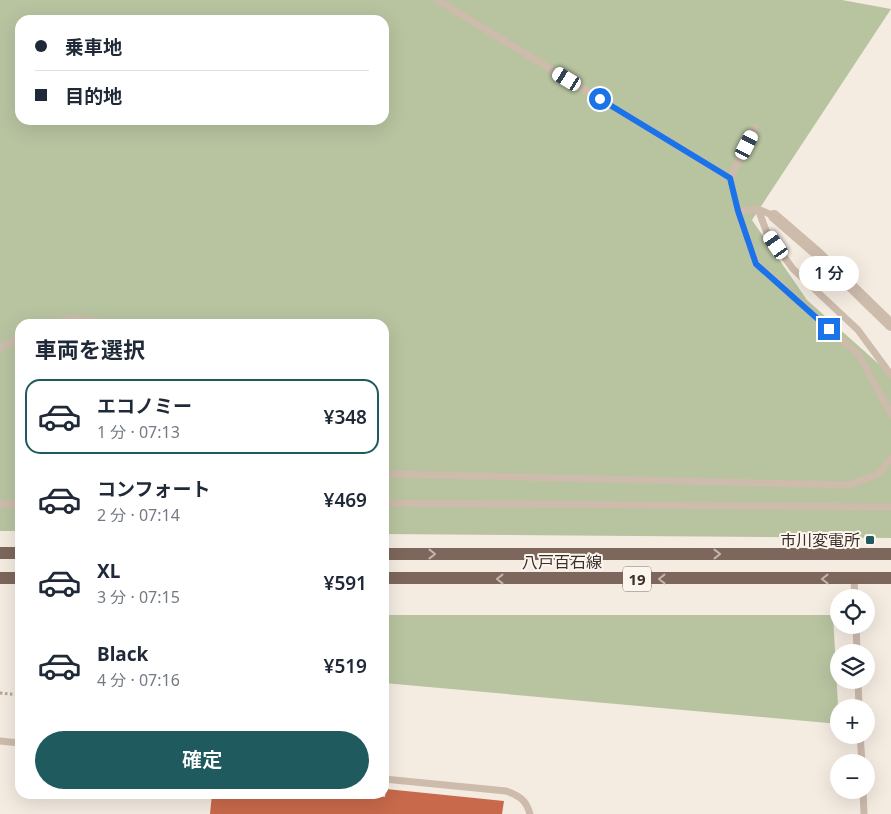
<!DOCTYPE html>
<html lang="ja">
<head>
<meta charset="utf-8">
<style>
	:root { --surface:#fff; --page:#f2f2f3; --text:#1f2937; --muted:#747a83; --line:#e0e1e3; --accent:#1f5a5e }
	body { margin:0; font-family:"Noto Sans","Noto Sans JP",sans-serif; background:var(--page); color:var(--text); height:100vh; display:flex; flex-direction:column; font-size:19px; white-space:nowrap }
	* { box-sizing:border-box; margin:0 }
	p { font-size:16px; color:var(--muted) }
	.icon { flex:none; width:28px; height:28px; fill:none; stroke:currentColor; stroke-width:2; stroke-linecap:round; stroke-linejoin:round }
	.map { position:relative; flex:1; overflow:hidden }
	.drawer { position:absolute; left:15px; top:319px; width:374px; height:480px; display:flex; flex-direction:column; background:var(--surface); border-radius:15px; box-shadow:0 5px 20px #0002 }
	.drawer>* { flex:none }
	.top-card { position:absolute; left:15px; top:15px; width:374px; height:110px; border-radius:15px; box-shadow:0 5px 20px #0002; display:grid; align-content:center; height:110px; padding:0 20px; background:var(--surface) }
	.controls { position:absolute; left:830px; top:589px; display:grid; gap:10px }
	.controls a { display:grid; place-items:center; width:45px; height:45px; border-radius:50%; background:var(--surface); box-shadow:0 5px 20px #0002; font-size:25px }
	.end { position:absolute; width:22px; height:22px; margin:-11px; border:6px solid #1a73e8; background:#fff; box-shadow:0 0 0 2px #fff }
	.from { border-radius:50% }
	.bubble { position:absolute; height:35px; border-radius:18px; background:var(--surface); box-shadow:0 5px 20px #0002; font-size:16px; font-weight:600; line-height:35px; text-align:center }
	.car { position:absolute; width:15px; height:30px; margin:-15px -8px; border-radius:6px; box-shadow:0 0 4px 1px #0007; background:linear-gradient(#fff 24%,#345 0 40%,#fff 0 76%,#345 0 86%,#fff 0) }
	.top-card b { display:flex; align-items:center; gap:18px; height:48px; font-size:19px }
	.top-card b+b { border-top:1px solid var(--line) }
	.top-card i { width:12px; height:12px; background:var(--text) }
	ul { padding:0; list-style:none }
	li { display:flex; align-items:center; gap:15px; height:75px; margin:0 10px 8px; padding:0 10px; border:2px solid transparent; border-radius:15px }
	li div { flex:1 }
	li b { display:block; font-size:19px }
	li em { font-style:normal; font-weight:600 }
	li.current { border-color:var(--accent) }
	li>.icon { width:45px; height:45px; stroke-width:1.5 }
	h2 { padding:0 20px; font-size:22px; line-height:60px }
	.action { display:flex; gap:10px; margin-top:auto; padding:10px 20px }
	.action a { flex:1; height:58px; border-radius:30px; background:var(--accent); color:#fff; font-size:20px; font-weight:600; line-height:58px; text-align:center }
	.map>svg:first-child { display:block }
</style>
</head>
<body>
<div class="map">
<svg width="891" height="814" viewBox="0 0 891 814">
	<rect width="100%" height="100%" fill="#f4ebe1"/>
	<!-- green -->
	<path fill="#b8c4a0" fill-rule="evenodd" d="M 0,0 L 842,0 L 891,9 L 752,220 L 807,300 L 891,375 L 891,538 L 384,534 L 384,324 L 20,324 L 20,531 L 0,531 ZM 20,20 L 384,20 L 384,120 L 20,120 Z
		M 384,615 L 833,615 L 839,724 L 384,683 Z"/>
	<!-- building -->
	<path fill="#c8694b" d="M 386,789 L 504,801 L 502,814 L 210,814 L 212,794 L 354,794 L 385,797 Z"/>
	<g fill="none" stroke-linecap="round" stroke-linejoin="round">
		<!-- path -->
		<path stroke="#b9a596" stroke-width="3" stroke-dasharray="2.5 2.5" stroke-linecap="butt" d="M 0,693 L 20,695"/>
		<!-- lane -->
		<path stroke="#cdbbac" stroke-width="7" d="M 437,0 L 730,178
			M 755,128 L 730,178 L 738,211 L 756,263 L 859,355 L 891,414
			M 758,209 L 767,233 L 793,269 L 858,330 L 891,375
			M 738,211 L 758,209 L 774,216
			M 54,324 L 71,318 L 114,324
			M 0,348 L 20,337
			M 384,472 L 391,474 L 849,485 L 878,474 L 891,459
			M 384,503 L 891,507
			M 0,504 L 20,505
			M 854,579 L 855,598
			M 856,625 L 857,652
			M 858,680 L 859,708
			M 860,735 L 862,762
			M 0,741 L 20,743
			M 384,779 L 506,791 C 520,796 526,800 530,814
			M 863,790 L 864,814"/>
		<!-- street -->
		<path stroke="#cdbbac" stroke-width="12" d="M 774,216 L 818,254 L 891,325"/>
		<!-- primary -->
		<path stroke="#7d675c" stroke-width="12" d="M 0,553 L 20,553
			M 384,554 L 891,554
			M 0,578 L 20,578
			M 384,578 L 891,578"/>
	</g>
	<!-- one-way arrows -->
	<defs><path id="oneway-chevron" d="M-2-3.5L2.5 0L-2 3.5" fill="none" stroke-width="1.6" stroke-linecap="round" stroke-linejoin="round" transform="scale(1.25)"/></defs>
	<g stroke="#c2b5ac">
		<use href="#oneway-chevron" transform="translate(432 554)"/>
		<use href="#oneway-chevron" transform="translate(717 554)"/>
		<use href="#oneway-chevron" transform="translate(500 579) rotate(-180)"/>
		<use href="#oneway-chevron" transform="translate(662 579) rotate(-180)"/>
		<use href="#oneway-chevron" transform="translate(825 579) rotate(-180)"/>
	</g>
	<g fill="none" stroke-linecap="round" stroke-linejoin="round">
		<!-- route -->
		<path stroke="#1a73e8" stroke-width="6" d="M 600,99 L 730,178 L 738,211 L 756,264 L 829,329"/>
	</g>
	<!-- markers -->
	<rect fill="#1f5a5e" stroke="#fbf5ee" stroke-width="2" x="865" y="535" width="10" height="10" rx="2.5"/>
	<g text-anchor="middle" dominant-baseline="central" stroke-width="4" stroke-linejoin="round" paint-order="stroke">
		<!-- shield labels -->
		<rect fill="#fbf5ee" stroke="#756b66" stroke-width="1" x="623" y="566.5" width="28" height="25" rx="4"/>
		<g font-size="15" font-weight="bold" fill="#3b302b">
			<text x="637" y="579">19</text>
		</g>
		<!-- poi labels -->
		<g font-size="16" fill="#3b302b" stroke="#fbf5ee" text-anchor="end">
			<text x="860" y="540">市川変電所</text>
		</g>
		<!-- street labels -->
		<g font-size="16" fill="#3b302b" stroke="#fbf5ee">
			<text x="562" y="562">八戸百石線</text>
		</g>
	</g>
</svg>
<div class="controls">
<a><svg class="icon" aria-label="locate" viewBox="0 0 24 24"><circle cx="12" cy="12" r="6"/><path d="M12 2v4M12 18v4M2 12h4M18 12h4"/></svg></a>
<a><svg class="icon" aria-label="layers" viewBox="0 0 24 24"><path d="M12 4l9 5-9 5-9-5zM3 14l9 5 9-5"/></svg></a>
<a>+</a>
<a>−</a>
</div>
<i class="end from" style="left:600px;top:99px"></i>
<i class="end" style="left:829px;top:329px"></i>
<div class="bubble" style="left:799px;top:256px;width:60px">1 分</div>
<i class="car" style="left:567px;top:79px;rotate:301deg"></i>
<i class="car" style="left:747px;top:145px;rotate:27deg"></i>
<i class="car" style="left:776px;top:245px;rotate:325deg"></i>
<div class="top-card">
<b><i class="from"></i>乗車地</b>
<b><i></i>目的地</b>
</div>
<section class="drawer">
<h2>車両を選択</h2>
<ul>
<li class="current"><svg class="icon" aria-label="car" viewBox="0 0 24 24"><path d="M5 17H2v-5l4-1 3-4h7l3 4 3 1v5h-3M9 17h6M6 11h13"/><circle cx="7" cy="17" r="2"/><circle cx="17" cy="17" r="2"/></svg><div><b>エコノミー</b><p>1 分 · 07:13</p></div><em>¥348</em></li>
<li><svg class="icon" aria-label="car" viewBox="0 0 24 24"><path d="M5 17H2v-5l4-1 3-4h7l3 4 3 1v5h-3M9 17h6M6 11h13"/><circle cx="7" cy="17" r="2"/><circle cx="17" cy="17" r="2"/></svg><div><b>コンフォート</b><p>2 分 · 07:14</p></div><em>¥469</em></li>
<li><svg class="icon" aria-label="car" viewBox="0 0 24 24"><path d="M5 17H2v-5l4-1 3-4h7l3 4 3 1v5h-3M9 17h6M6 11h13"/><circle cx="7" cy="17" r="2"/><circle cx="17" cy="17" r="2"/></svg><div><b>XL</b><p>3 分 · 07:15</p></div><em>¥591</em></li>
<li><svg class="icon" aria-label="car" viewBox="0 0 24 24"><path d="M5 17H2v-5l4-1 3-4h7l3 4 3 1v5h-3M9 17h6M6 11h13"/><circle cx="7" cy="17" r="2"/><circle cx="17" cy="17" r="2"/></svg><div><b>Black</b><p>4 分 · 07:16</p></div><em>¥519</em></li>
</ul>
<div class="action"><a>確定</a></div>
</section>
</div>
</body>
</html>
